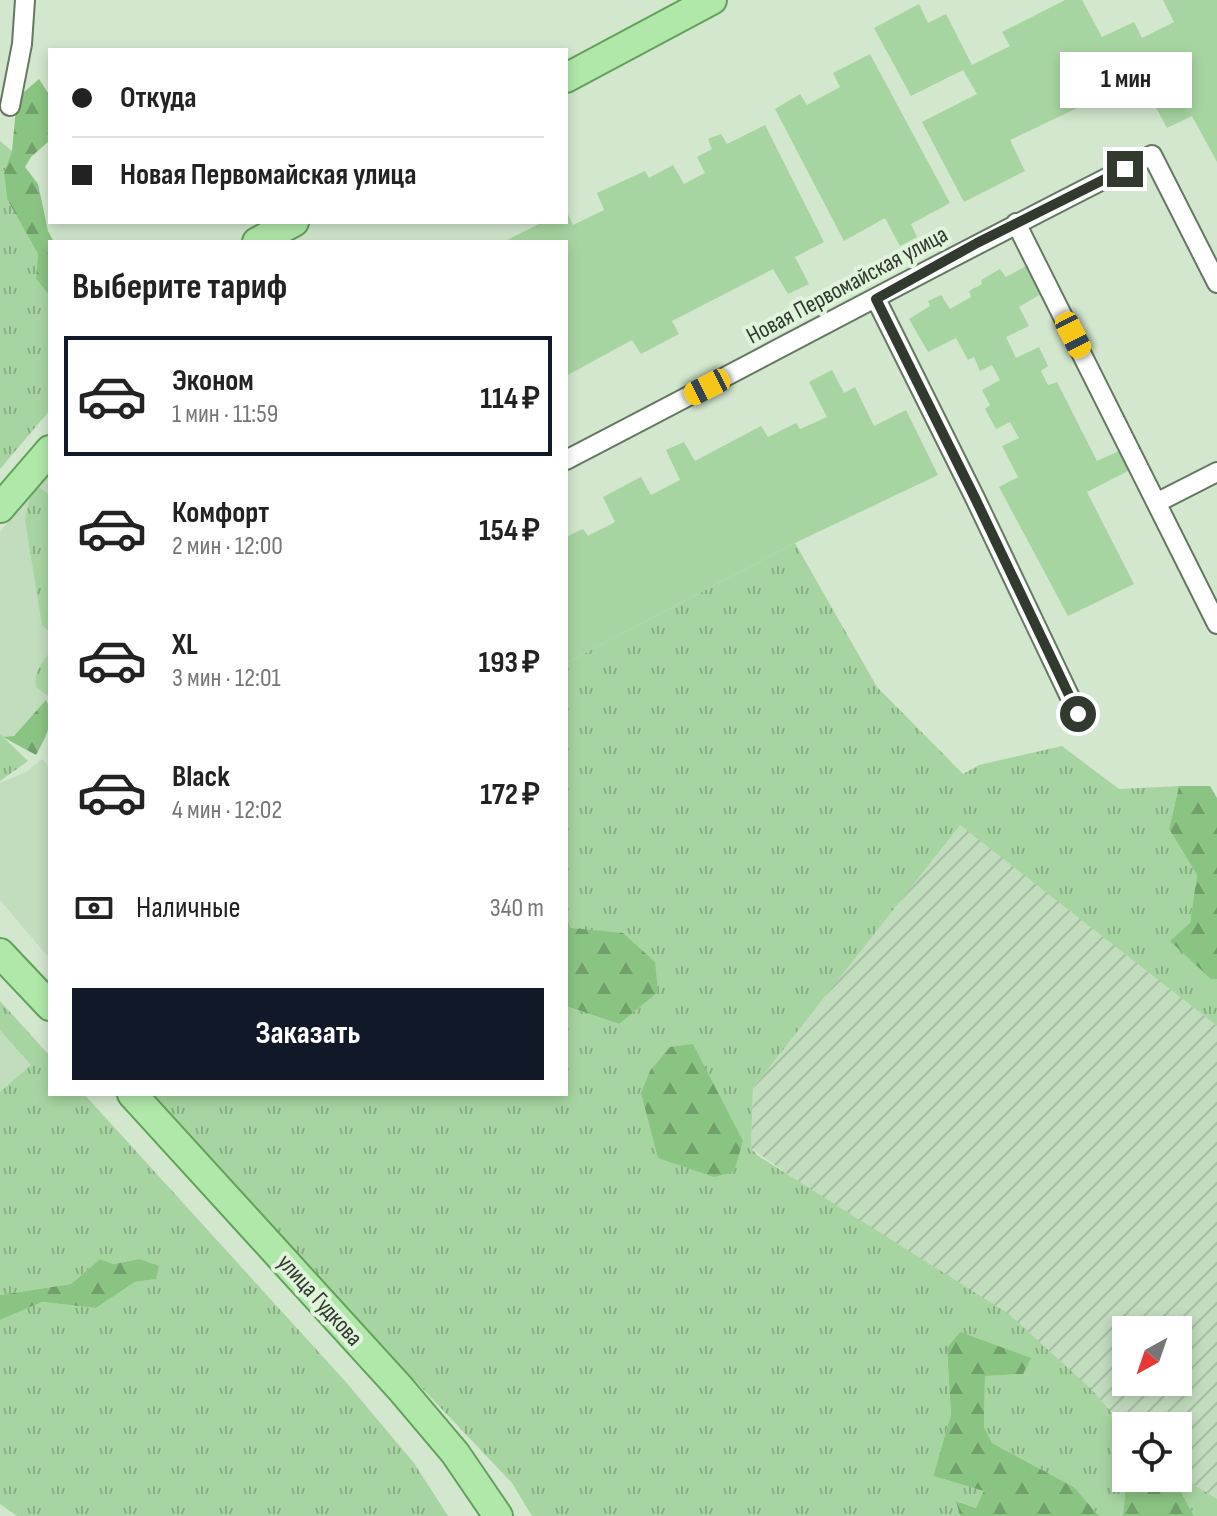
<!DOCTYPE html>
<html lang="ru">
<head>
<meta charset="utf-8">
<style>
	:root { --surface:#fff; --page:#f2f2f2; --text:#222; --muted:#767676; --line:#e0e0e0; --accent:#111827 }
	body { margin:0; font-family:"Sofia Sans Condensed",sans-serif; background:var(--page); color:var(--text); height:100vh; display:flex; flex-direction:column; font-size:30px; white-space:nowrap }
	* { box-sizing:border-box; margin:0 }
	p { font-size:26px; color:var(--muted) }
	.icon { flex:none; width:44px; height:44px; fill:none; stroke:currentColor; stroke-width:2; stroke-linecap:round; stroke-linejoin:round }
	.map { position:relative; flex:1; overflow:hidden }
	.panel { position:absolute; left:48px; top:240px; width:520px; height:856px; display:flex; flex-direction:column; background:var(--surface); border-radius:0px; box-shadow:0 4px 12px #0003 }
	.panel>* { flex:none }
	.top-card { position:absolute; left:48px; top:48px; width:520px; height:176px; border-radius:0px; box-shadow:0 4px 12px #0003; display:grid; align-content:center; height:176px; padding:0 24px; background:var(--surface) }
	.needle { width:52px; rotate:220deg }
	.tools { position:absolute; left:1112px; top:1316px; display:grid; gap:16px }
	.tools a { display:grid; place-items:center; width:80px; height:80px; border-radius:0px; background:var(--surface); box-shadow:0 4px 12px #0003; font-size:40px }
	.end { position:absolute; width:36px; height:36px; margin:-18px; border:10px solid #323a30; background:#fff; box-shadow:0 0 0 4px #fff }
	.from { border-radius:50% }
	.bubble { position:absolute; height:56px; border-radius:0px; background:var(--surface); box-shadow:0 4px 12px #0003; font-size:26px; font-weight:700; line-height:56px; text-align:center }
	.car { position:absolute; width:24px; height:48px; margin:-24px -12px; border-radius:10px; box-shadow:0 0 6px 2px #0007; background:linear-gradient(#f5c518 24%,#345 0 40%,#f5c518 0 76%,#345 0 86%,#f5c518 0) }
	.top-card b { display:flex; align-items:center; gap:28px; height:76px; font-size:30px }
	.top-card b+b { border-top:2px solid var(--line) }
	.top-card i { width:20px; height:20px; background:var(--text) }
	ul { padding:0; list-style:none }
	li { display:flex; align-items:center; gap:24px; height:120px; margin:0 16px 12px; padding:0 8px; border:4px solid transparent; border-radius:0px }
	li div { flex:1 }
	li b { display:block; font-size:30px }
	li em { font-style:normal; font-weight:700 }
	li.current { border-color:var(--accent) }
	li>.icon { width:72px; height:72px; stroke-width:1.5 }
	h2 { padding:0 24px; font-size:36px; line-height:96px }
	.pay { display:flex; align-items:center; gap:20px; height:88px; padding:0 24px; font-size:30px }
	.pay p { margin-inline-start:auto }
	.action { display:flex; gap:16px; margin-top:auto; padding:16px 24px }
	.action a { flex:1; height:92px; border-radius:0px; background:var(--accent); color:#fff; font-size:32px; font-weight:700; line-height:92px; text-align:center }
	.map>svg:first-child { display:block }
</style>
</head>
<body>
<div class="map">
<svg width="1217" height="1516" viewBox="0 0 1217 1516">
	<defs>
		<pattern id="industrial-furrows" width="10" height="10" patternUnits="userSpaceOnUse" patternTransform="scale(2)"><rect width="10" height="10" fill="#c2dcbe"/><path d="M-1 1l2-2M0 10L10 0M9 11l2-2" fill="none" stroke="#a7bea4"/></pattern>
		<pattern id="grass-tufts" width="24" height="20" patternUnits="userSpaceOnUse" patternTransform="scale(2)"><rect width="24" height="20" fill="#a7d5a1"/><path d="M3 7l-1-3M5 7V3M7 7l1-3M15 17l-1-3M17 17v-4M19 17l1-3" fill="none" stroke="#89ae84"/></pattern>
		<pattern id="forest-firs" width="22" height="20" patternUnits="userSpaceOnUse" patternTransform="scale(2)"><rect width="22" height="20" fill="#8ac482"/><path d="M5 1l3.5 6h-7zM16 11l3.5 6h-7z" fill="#71a06b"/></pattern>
	</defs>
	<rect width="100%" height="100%" fill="#d2e7ce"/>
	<!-- built -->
	<path fill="#c2dcbe" d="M 50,472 L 50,705 L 46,700 L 14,736 L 3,737 L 0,734 L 0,532 Z
		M 42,759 L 50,768 L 50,959 L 0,900 L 0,783 L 26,772 Z
		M 0,1027 L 38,1069 L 0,1102 Z"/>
	<!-- industrial -->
	<path fill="url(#industrial-furrows)" fill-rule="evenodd" d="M 960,824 L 1217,1026 L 1217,1499 L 1178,1475 L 1178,1426 L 1126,1426 L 1126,1429 L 1092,1390 L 751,1148 L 753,1088 ZM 1126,1330 L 1178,1330 L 1178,1382 L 1126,1382 Z"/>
	<!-- grass -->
	<path fill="url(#grass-tufts)" d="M 0,141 L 12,151 L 4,173 L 7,199 L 38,254 L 36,279 L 50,296 L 50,410 L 0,469 Z
		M 38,486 L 49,495 L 50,632 L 42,625 L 25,520 L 30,497 Z
		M 795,543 L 877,687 L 963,774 L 979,765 L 1062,746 L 1119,789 L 1179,786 L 1169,829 L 1197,875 L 1190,923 L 1211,978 L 1217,979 L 1217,1026 L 960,825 L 753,1088 L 751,1148 L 757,1155 L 1009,1314 L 1092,1390 L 1126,1429 L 1126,1478 L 1134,1478 L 1125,1493 L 1123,1516 L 1099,1516 L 1074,1487 L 992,1443 L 984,1427 L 985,1376 L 1023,1374 L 947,1348 L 951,1415 L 933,1476 L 985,1491 L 976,1508 L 957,1501 L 960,1516 L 532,1516 L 512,1483 L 143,1094 L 566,1094 L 566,1006 L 619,1024 L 566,917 L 566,663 Z
		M 50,652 L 50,699 L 48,703 L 48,696 L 36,687 C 34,671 41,664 50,652 Z
		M 0,734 L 28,761 L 0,781 Z
		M 0,1001 L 50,1056 L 50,1094 L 84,1094 L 345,1381 L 414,1463 L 448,1516 L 17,1516 L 0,1504 L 0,1320 L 42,1302 L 96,1308 L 135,1282 L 155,1279 L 139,1259 L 113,1264 L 100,1259 L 71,1284 L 0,1295 L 0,1092 L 31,1065 L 0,1030 Z
		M 1178,1475 L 1217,1499 L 1217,1516 L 1194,1516 L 1177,1485 L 1160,1478 L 1178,1478 Z"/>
	<!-- forest -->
	<path fill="url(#forest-firs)" d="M 39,79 L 50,96 L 50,140 L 31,157 L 25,167 L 38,184 L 48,231 L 54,242 L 50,242 L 50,296 L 36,279 L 38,254 L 7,199 L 4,173 L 12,151 L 17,98 Z
		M 46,700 C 57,719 45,738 36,755 L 3,737 L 14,736 Z
		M 1179,786 L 1210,786 L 1217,798 L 1217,979 L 1211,979 L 1170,941 L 1190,923 L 1197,875 L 1169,829 Z
		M 566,917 L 571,928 L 623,933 L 655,962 L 658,992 L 619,1024 L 566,1006 Z
		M 693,1044 L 743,1141 L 734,1172 L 714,1177 L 658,1158 L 641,1093 L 650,1071 L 670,1047 Z
		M 100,1259 L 113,1264 L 139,1259 L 159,1266 L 156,1279 L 135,1282 L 96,1308 L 42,1302 L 0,1320 L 0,1295 L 71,1284 Z
		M 960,1332 L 1031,1358 L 1023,1374 L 985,1376 L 984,1427 L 992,1443 L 1074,1487 L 1099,1516 L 960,1516 L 956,1501 L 976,1508 L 984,1491 L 933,1476 L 951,1415 L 947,1348 Z
		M 1134,1478 L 1160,1478 L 1177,1485 L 1194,1516 L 1123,1516 L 1125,1493 Z"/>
	<!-- garden -->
	<path fill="#a7d5a1" d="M 1065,0 L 1082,0 L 1102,37 L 1134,22 L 1142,38 L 1174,22 L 1163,0 L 1217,0 L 1217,162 L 1192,116 L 1167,128 L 1140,78 L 1010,140 L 1025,171 L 964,202 L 922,122 L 977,94 L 963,70 L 911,96 L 874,28 L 919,4 L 928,23 L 946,14 L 972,65 L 1010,46 L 1002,32 Z
		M 870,54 L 950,203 L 911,224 L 917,237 L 900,246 L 885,218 L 844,241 L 775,109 L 800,94 L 807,105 L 840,87 L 833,73 Z
		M 765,125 L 824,242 L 795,257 L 809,284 L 788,294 L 773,269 L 672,321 L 679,334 L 641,354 L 632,340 L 566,376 L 566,242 L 503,242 L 543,222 L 566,222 L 566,210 L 573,225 L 604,210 L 597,193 L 645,171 L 649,178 L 673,165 L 684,184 L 705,173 L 697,157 L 712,149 L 708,139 L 721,134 L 727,144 Z
		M 1026,266 L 1041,294 L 1019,307 L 1029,326 L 1006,337 L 1016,358 L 1039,347 L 1048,366 L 1041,371 L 1048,385 L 1057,382 L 1097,461 L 1119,451 L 1128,471 L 1087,492 L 1134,584 L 1068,616 L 999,487 L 1018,477 L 1002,446 L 1019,438 L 1010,422 L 996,429 L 985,409 L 990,405 L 982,390 L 1000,380 L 992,365 L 980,371 L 974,357 L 968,360 L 956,338 L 928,352 L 909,319 L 930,306 L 928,301 L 941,295 L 950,309 L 971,297 L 969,291 L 982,284 L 981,280 L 1000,269 L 1006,277 Z
		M 832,370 L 844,393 L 855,387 L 874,426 L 906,410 L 938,475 L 795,543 L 566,663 L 566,537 L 583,529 L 588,536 L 615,522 L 603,497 L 641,477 L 651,495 L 680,480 L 666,450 L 684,442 L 695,461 L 761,426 L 768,437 L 796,423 L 800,429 L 827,417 L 809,382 Z"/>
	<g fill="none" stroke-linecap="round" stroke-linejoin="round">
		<defs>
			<path id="minor" d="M 10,106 L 22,44 L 25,0
				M 1016,223 L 1217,624
				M 876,299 L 975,498 L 1078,714
				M 566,460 C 761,359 955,254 1152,155 L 1217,283
				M 1158,502 L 1217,472"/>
			<path id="primary" d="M 566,78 L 712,0
				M 257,242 L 294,222
				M 0,508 L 50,450
				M 0,953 L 50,1006
				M 132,1094 L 400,1388 L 455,1453 L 498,1516"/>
		</defs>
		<!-- minor casing -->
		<use href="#minor" stroke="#657862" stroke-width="22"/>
		<!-- primary casing -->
		<use href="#primary" stroke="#62a15a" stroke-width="32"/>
		<!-- minor -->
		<use href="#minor" stroke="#fff" stroke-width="18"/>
		<!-- primary -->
		<use href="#primary" stroke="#b0e8a9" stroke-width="28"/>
	</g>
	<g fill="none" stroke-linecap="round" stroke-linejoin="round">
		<!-- route -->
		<path stroke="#323a30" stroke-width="10" d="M 1078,714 L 975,498 L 876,299 L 977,243 L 1125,169"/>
	</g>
	<g text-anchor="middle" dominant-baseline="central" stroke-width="8" stroke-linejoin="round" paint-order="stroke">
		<!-- street labels -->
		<g font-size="24" fill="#323a30" stroke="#dff4db">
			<text transform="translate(847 285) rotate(-28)">Новая Первомайская улица</text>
			<text transform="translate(320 1300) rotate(48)">улица Гудкова</text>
		</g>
	</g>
</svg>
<div class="tools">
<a><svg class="needle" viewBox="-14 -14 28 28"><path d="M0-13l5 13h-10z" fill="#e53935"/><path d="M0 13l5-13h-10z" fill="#767676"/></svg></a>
<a><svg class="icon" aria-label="locate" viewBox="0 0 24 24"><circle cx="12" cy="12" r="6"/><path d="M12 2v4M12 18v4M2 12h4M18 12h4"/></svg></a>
</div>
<i class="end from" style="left:1078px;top:714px"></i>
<i class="end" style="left:1125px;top:169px"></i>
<div class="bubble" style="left:1060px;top:52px;width:132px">1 мин</div>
<i class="car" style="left:1073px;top:335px;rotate:153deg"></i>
<i class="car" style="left:707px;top:387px;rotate:243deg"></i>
<div class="top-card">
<b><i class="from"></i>Откуда</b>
<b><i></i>Новая Первомайская улица</b>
</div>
<section class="panel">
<h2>Выберите тариф</h2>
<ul>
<li class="current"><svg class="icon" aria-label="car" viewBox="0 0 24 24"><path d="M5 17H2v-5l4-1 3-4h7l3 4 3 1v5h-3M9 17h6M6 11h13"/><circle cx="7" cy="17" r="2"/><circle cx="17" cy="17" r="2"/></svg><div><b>Эконом</b><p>1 мин · 11:59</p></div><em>114 ₽</em></li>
<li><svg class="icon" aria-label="car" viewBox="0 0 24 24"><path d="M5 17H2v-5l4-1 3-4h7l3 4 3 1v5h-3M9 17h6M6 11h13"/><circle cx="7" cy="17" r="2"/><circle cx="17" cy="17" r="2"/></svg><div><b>Комфорт</b><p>2 мин · 12:00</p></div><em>154 ₽</em></li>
<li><svg class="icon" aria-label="car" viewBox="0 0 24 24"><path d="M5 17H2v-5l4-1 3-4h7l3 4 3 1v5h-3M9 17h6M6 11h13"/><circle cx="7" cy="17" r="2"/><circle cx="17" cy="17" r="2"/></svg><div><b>XL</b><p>3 мин · 12:01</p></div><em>193 ₽</em></li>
<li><svg class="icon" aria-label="car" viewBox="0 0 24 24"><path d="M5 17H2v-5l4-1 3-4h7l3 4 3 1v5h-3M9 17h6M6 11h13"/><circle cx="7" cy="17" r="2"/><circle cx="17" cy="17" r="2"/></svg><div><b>Black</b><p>4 мин · 12:02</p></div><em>172 ₽</em></li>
</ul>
<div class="pay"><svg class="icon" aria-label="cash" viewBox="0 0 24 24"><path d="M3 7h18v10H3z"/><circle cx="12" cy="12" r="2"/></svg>Наличные<p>340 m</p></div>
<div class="action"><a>Заказать</a></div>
</section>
</div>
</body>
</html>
